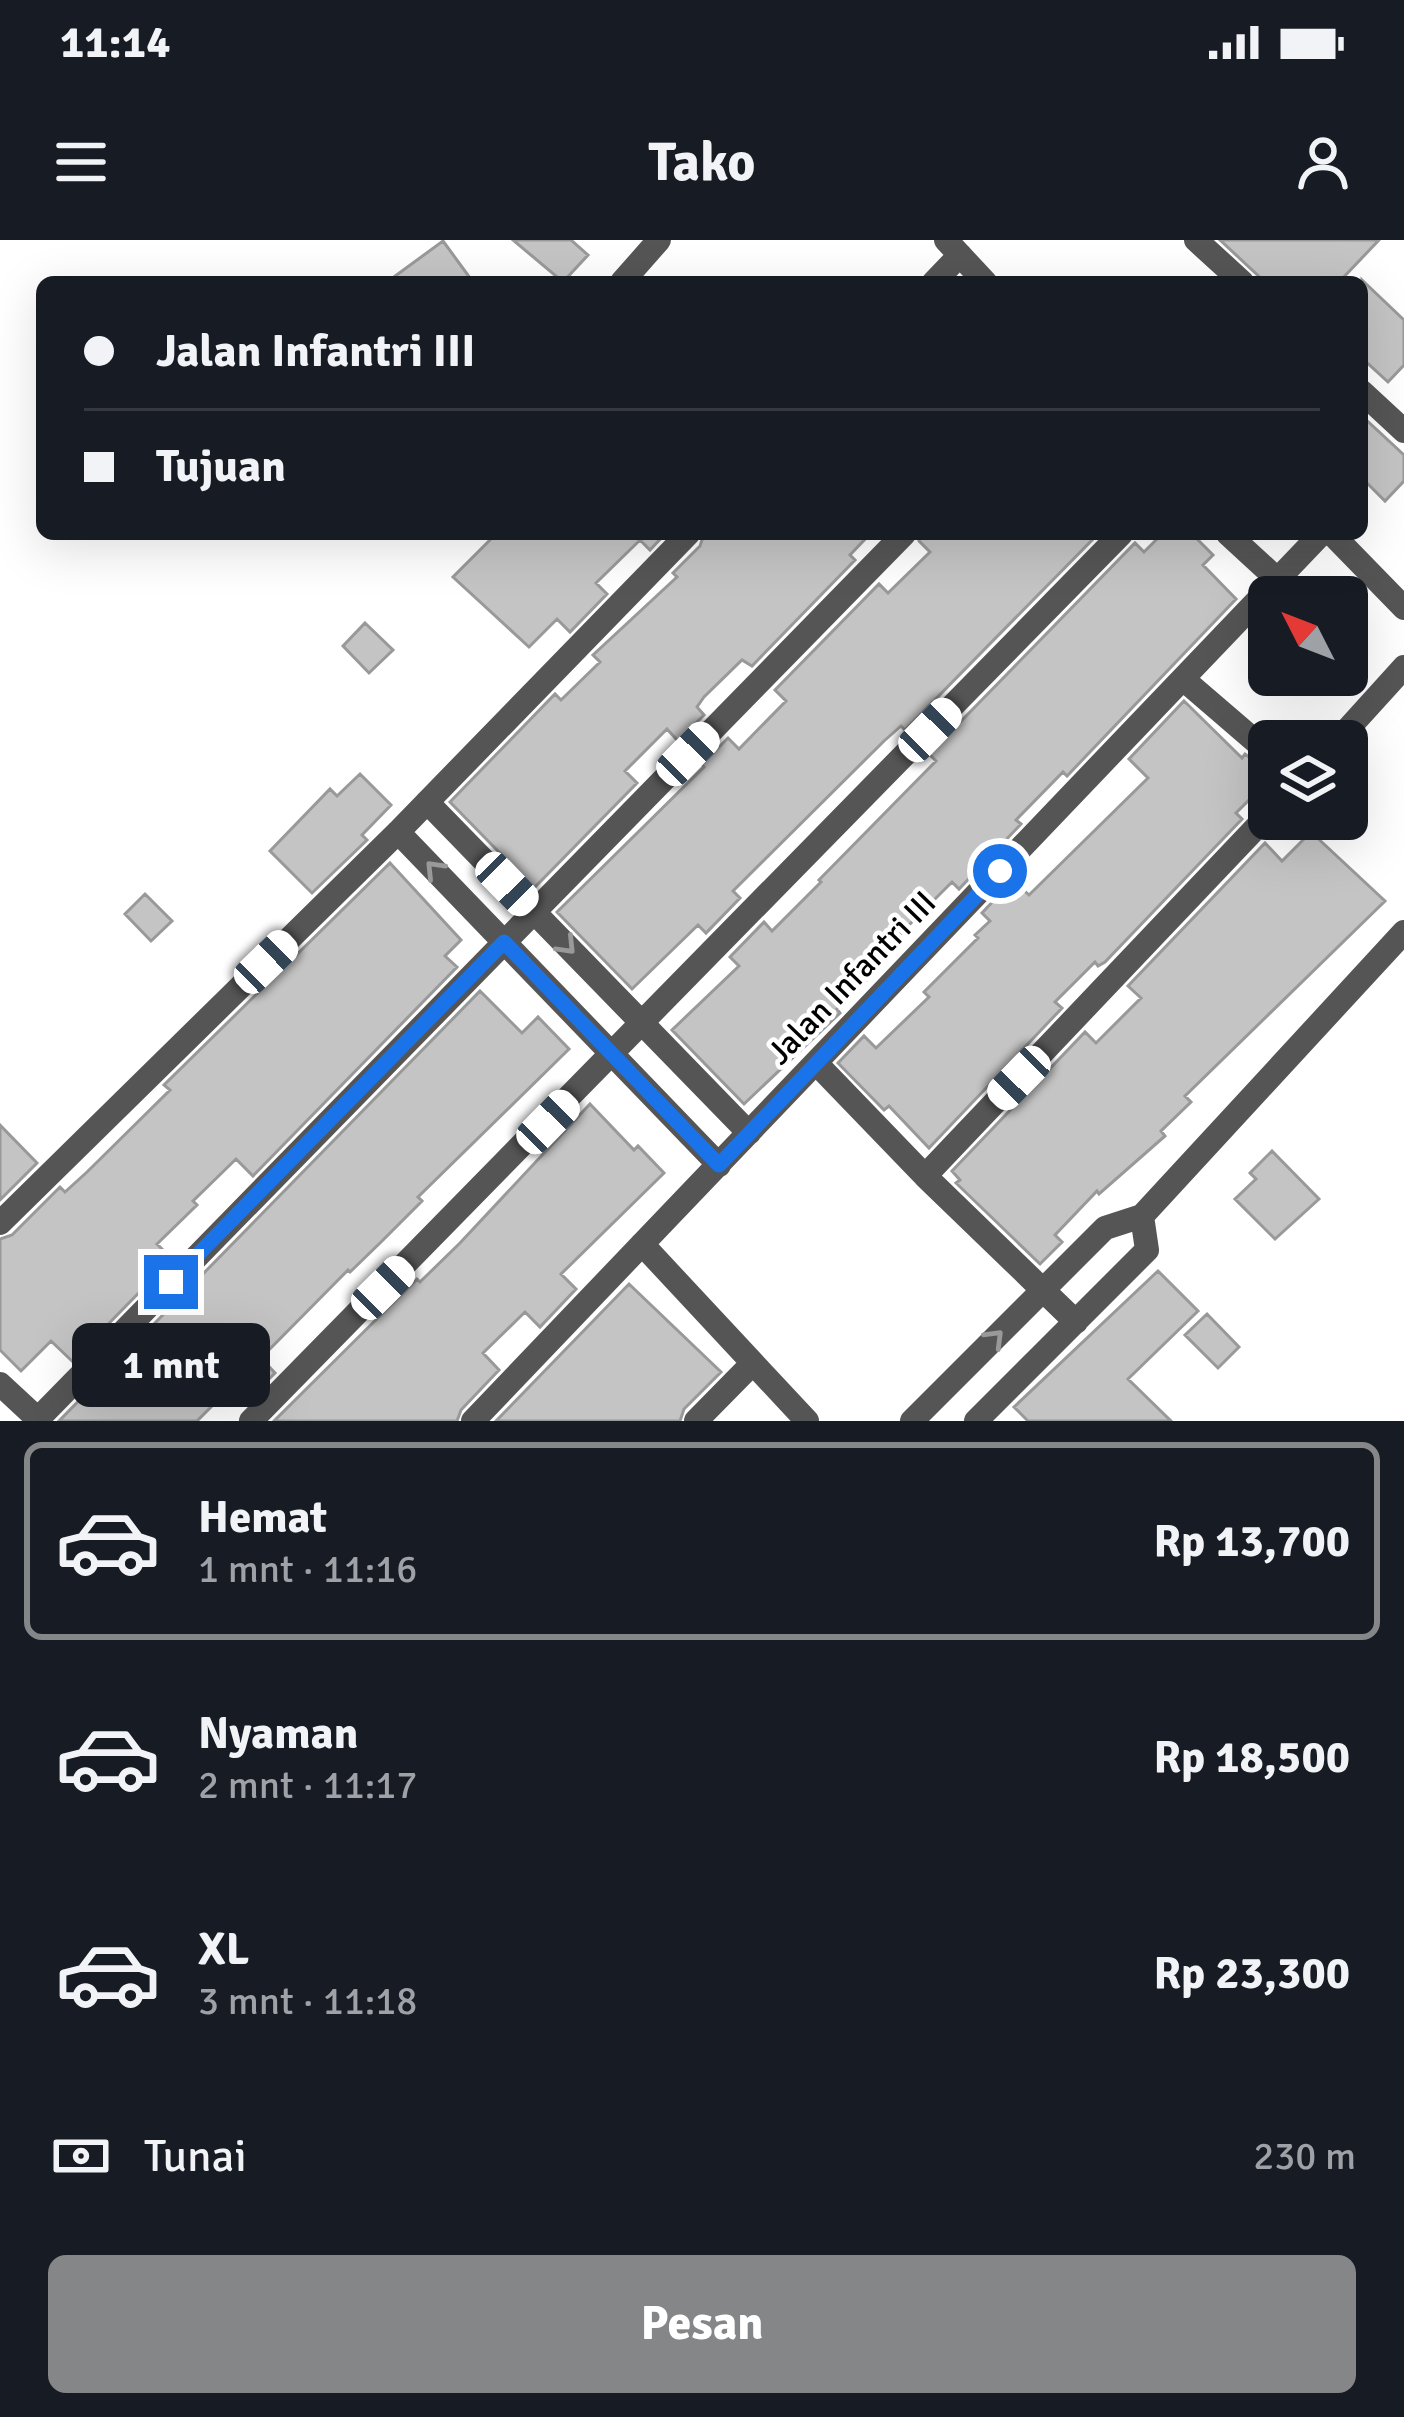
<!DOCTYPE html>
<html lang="id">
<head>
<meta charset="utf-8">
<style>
	:root { --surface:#171b24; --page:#242831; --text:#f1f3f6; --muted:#9ea1a6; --line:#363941; --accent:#858687 }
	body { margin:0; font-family:Signika,sans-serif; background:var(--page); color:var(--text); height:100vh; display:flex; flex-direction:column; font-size:45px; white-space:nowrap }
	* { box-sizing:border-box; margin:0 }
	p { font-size:39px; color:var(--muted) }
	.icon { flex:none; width:66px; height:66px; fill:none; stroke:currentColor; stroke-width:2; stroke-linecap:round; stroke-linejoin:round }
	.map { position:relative; height:1181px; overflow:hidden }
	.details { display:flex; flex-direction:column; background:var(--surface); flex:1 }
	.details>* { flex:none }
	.guide { position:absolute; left:36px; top:36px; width:1332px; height:264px; border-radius:18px; box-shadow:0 12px 48px #0002; display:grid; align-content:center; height:264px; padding:0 48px; background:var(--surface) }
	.needle { width:78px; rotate:312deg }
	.controls { position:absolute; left:1248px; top:336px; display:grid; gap:24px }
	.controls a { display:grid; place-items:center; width:120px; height:120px; border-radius:18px; background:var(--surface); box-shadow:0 12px 48px #0002; font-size:60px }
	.end { position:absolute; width:54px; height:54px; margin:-27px; border:15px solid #1a73e8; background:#fff; box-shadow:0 0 0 6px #fff }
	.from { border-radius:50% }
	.bubble { position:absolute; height:84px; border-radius:18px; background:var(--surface); box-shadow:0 12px 48px #0002; font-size:39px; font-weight:700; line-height:84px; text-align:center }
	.car { position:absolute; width:36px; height:72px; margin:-36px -18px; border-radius:15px; box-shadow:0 0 9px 3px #0007; background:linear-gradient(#fff 24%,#345 0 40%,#fff 0 76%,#345 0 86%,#fff 0) }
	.guide b { display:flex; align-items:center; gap:42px; height:114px; font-size:45px }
	.guide b+b { border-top:3px solid var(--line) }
	.guide i { width:30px; height:30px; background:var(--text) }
	ul { padding:21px 0 0; list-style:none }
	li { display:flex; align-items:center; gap:36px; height:198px; margin:0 24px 18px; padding:0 24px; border:6px solid transparent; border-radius:18px }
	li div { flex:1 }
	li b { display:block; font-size:45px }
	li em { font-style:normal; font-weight:700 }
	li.current { border-color:var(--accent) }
	li>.icon { width:108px; height:108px; stroke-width:1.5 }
	.pay { display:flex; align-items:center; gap:30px; height:132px; padding:0 48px; font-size:45px }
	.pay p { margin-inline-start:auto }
	.primary-button { display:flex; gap:24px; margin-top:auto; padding:24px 48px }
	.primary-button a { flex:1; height:138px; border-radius:18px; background:var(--accent); color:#fff; font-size:48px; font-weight:700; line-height:138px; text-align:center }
	.status { display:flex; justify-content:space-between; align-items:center; height:84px; padding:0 60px; background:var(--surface); direction:ltr }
	.status svg { height:33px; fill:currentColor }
	header { display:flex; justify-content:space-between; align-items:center; height:156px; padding:0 48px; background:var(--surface); font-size:54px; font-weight:700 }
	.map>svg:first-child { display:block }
</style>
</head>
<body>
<div class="status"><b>11:14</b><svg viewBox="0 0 49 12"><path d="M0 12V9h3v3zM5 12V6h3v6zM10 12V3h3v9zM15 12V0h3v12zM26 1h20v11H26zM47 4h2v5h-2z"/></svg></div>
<header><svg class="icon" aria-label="menu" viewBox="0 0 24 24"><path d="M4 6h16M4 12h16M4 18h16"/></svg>Tako<svg class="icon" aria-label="person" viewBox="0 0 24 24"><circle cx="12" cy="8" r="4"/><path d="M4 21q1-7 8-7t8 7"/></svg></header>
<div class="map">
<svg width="1404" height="1181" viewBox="0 0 1404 1181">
	<rect width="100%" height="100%" fill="#fff"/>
	<!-- building -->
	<path fill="#c4c4c4" stroke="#999" stroke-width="3" d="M 513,0 L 571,0 L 588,15 L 563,42 Z
		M 1220,0 L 1379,0 L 1339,42 L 1265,42 Z
		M 443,1 L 473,42 L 387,42 Z
		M 1362,40 L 1404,80 L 1404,125 L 1388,142 L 1362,118 Z
		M 1362,176 L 1404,215 L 1404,241 L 1385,261 L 1362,238 Z
		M 496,294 L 665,294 L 650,310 L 640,300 L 596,343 L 607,354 L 570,392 L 557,379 L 529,407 L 453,337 Z
		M 704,294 L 870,294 L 850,315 L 855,320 L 752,426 L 742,420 L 704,457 L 697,467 L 704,475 L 678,501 L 667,489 L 625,531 L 637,543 L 534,648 L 450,562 L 555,454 L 561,460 L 600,422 L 593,415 L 677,337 L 673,333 L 700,306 Z
		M 920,294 L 1098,294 L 905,490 L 901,486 L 884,501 L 733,651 L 740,658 L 706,693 L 698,685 L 632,749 L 557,672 L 704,527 L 702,524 L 728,498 L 739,509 L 786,461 L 775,450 L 879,344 L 888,353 L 930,312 L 919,301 Z
		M 1162,294 L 1192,294 L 1213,315 L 1203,325 L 1236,359 L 1067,536 L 1063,532 L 1016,580 L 1021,584 L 959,649 L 952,642 L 907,687 L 873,725 L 877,730 L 837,769 L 840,773 L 744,864 L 672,790 L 739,726 L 730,717 L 764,682 L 772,691 L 821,642 L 819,640 L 936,521 L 929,514 L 1135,303 L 1144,312 Z
		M 365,383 L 393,410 L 369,433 L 343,406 Z
		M 1184,461 L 1242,518 L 1245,514 L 1265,529 L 1269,540 L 1236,573 L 1242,579 L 1105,722 L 1098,726 L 1095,722 L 1055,762 L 1062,768 L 929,908 L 889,866 L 884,870 L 838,823 L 864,796 L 876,808 L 929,757 L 924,752 L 978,698 L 975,695 L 990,681 L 982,673 L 1013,640 L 1029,655 L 1148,538 L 1129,519 Z
		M 360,534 L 391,565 L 362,595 L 367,600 L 312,653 L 270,611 L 330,549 L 337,556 Z
		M 1311,592 L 1385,661 L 1185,856 L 1191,862 L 1161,891 L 1165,896 L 1099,954 L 1097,951 L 1055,995 L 1062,1002 L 1040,1024 L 956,943 L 960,940 L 952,931 L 1085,792 L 1096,803 L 1141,758 L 1128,746 L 1265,603 L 1282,621 Z
		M 390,623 L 461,700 L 445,716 L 457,727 L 253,936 L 236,919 L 193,961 L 197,965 L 157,1004 L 172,1019 L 72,1121 L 51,1101 L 21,1131 L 0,1110 L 0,999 L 12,995 L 60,947 L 65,952 L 87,932 L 170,850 L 164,845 Z
		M 145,654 L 172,681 L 151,701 L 125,674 Z
		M 480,751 L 522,793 L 538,777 L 569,809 L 418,957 L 422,961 L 380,1003 L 350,1032 L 348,1030 L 261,1118 L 275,1133 L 248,1160 L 233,1145 L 197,1181 L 59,1181 Z
		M 590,864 L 634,910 L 638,906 L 664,933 L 561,1034 L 576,1049 L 540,1087 L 525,1072 L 483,1113 L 499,1130 L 461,1170 L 457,1181 L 274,1181 L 417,1039 L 420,1042 L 460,1003 Z
		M 0,885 L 37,923 L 0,960 Z
		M 1272,911 L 1319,959 L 1275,999 L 1235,959 L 1256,939 L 1250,933 Z
		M 1158,1031 L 1198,1071 L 1128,1139 L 1171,1181 L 1028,1181 L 1014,1167 Z
		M 629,1044 L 721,1132 L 684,1169 L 680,1181 L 496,1181 Z
		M 1207,1074 L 1239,1107 L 1218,1128 L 1185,1095 Z"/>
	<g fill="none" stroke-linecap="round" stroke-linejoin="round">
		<!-- street -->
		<path stroke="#555" stroke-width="24" d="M 946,0 L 985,42
			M 1196,0 L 1242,42
			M 622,42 L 659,0
			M 934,42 L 960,15
			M 1362,152 L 1404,191
			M 1228,294 L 1278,340
			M 1332,294 L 1404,368
			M 1183,439 L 1269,513
			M 1337,501 L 1404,427
			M 427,562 L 749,893
			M 398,592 L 719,925
			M 816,823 L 925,936 L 1076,1082
			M 925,936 L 1269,574
			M 1142,976 L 1404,692
			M 0,983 L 398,592 L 688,294
			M 642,1004 L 807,1181
			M 0,1144 L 40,1181
			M 38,1179 L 904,294
			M 251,1181 L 1121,294
			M 473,1181 L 1321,294
			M 696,1181 L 751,1125
			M 912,1181 L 1105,988 L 1142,976 L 1147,1010 L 976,1181"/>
	</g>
	<!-- one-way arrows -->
	<defs><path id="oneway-chevron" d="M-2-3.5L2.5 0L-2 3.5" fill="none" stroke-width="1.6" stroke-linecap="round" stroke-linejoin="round" transform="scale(3)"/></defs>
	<g stroke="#999">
		<use href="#oneway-chevron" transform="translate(434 629) rotate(-134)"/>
		<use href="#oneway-chevron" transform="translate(567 706) rotate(46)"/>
		<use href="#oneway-chevron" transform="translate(995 1098) rotate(-45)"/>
	</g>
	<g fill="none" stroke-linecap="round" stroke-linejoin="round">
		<!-- route -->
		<path stroke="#1a73e8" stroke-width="15" d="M 171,1042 L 504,702 L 719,925 L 1000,631"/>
	</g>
	<g text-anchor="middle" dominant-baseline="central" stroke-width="9" stroke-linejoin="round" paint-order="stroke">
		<!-- street labels -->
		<g font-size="33" fill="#000" stroke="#fff">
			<text transform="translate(852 738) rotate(-46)">Jalan Infantri III</text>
		</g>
	</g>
</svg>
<div class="controls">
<a><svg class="needle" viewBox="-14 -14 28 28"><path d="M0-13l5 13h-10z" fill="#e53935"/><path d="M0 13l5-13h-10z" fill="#9ea1a6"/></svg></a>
<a><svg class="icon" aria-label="layers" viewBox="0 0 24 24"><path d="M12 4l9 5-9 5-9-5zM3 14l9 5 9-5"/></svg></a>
</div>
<i class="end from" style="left:1000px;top:631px"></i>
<i class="end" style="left:171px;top:1042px"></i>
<div class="bubble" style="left:72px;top:1083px;width:198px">1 mnt</div>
<i class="car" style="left:930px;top:490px;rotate:44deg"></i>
<i class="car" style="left:688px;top:514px;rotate:44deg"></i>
<i class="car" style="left:507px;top:644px;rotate:136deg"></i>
<i class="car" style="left:266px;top:722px;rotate:46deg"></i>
<i class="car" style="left:1019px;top:838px;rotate:224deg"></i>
<i class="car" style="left:548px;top:882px;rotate:44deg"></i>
<i class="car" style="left:383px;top:1048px;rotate:45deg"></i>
<div class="guide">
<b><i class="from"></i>Jalan Infantri III</b>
<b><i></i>Tujuan</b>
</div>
</div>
<section class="details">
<ul>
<li class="current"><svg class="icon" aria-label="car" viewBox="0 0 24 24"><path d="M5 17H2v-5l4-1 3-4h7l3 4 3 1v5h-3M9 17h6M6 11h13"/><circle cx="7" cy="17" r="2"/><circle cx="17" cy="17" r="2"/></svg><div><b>Hemat</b><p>1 mnt · 11:16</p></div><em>Rp 13,700</em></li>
<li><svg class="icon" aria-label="car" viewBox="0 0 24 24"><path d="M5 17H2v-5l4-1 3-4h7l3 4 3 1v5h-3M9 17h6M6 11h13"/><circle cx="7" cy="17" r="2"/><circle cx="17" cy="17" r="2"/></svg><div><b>Nyaman</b><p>2 mnt · 11:17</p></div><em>Rp 18,500</em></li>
<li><svg class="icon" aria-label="car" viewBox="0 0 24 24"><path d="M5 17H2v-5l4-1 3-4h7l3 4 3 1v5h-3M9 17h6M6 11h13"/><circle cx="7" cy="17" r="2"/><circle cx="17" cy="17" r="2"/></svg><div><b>XL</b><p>3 mnt · 11:18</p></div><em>Rp 23,300</em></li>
</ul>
<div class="pay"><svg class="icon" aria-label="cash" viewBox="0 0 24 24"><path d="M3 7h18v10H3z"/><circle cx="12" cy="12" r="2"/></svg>Tunai<p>230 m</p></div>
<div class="primary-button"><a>Pesan</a></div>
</section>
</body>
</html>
